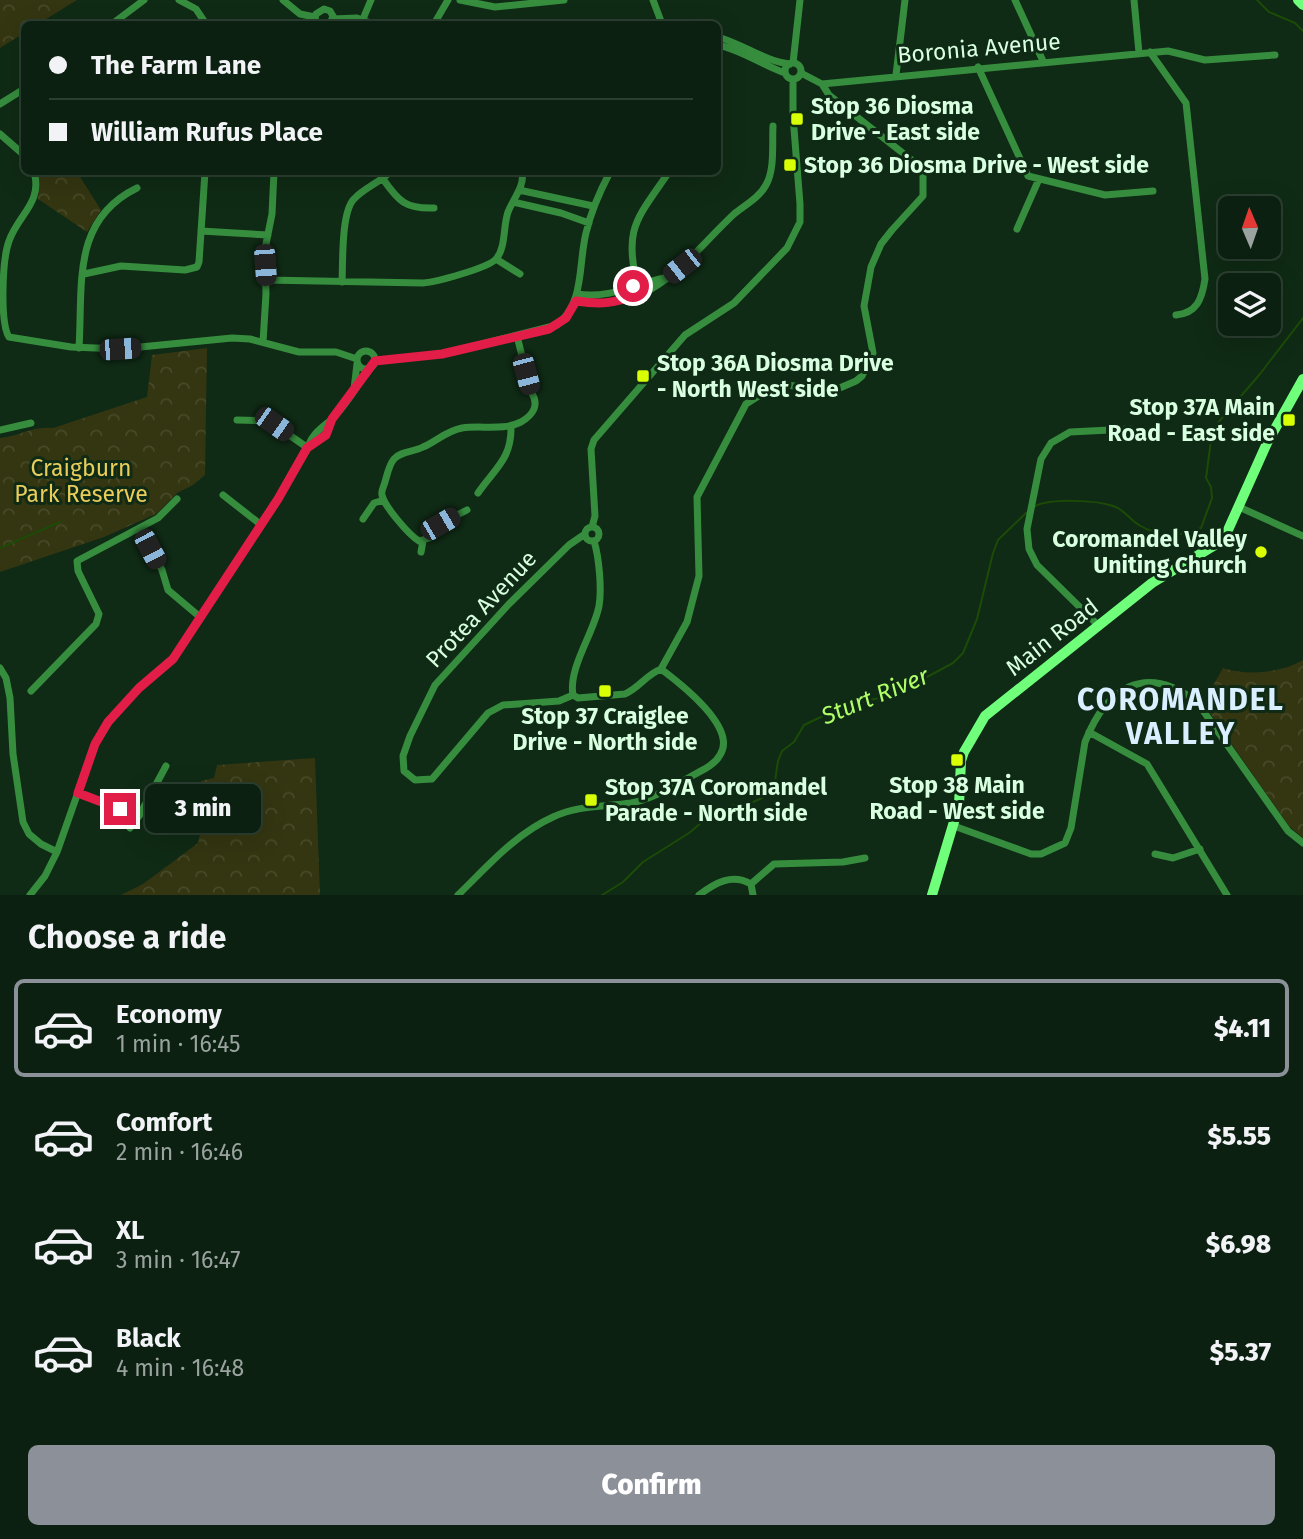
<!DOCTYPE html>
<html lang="en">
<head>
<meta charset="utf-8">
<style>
	:root { --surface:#0b2010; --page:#142819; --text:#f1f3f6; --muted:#9aa39f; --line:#2b3e30; --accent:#8c9099 }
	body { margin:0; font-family:"Fira Sans",sans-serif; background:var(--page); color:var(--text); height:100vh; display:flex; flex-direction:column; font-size:26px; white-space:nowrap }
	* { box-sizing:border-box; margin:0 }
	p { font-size:23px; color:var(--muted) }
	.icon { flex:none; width:38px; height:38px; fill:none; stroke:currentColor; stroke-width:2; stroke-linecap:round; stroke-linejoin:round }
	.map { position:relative; height:895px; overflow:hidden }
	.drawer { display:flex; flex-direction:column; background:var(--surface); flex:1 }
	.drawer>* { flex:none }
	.hud { position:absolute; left:21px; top:21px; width:700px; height:154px; border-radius:10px; box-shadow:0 7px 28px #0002,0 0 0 2px var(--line); display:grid; align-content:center; height:154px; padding:0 28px; background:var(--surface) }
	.needle { width:46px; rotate:358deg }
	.fabs { position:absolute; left:1218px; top:196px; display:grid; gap:14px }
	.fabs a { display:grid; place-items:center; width:63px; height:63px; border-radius:10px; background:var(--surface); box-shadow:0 7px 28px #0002,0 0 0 2px var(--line); font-size:35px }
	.end { position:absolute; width:32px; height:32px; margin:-16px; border:9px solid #e11d48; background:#fff; box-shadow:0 0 0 4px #fff }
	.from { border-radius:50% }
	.bubble { position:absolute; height:49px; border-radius:10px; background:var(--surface); box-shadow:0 7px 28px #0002,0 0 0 2px var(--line); font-size:23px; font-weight:800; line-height:49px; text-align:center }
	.car { position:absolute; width:21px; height:42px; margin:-21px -10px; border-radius:9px; box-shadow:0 0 5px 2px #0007; background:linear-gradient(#222 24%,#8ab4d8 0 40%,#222 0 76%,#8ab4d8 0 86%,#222 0) }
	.hud b { display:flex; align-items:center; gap:24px; height:66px; font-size:26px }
	.hud b+b { border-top:2px solid var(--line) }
	.hud i { width:18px; height:18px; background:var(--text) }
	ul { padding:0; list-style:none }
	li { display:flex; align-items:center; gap:21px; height:98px; margin:0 14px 10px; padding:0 14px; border:4px solid transparent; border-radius:10px }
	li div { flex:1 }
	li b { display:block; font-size:26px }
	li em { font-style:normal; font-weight:800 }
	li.active { border-color:var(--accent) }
	li>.icon { width:63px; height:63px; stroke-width:1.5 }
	h2 { padding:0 28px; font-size:32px; line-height:84px }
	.action { display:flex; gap:14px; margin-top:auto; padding:14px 28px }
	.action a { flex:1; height:80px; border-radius:10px; background:var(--accent); color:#fff; font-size:28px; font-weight:800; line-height:80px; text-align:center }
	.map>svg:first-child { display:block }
</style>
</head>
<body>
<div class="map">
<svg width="1303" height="895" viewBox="0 0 1303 895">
	<defs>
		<pattern id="forest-crowns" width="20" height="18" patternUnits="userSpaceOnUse" patternTransform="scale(1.75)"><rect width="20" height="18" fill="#343511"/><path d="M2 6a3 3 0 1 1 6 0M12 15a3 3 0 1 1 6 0" fill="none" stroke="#474928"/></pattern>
	</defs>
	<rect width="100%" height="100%" fill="#0f2a15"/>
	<!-- forest -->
	<path fill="url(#forest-crowns)" d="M 0,0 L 77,0 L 38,24 L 24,24 L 24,33 L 0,48 Z
		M 39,172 L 77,172 L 101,210 L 87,232 L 38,199 Z
		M 207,348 L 205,475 L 193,485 L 177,493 L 156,514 L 104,537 L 0,572 L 0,438 C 20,436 32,426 53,428 L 147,397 L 152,355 Z
		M 1303,660 L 1303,838 L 1289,826 L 1203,703 L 1223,668 C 1247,676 1281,673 1303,660 Z
		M 315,758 L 320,895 L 121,895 L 143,884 L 198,843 L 207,805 L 201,781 L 214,778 L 217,765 Z"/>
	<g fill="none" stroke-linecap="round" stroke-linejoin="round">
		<!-- stream -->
		<path stroke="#1c4b07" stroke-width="2" d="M 1257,0 L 1269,12 L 1295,23 L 1303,31
			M 1034,507 C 1048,498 1096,500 1113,506 C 1124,509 1130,520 1139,525 C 1158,537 1182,537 1201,528 L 1212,498 L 1211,487 L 1206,478 L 1212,433 L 1216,425 L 1260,374 L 1303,318
			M 0,548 L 60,522
			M 602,895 L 623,882 L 643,862 L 689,833 L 708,817 L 730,806 L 751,803 L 762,798 L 775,781 L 778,761 L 782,751 L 794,742 L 804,725 L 842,707 L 883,697 L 901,691 L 953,663 L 963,653 L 977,619 L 993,553 L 998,540 L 1026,513"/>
		<!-- minor -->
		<path stroke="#368d3e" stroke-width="7" d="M 179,0 L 196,9 L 206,24
			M 283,0 L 300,14 L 315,17
			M 460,0 L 495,7 L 564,0
			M 653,0 L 662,24
			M 1015,0 L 1043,61
			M 1134,0 L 1139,53
			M 333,19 L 357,18 L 373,24
			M 363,19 L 371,0
			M 112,24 L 144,0
			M 318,24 L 315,19 L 316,14 L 324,9 L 330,11 L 333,16 L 330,24
			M 434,24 L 448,0
			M 718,37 C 743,44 764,61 790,64
			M 718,45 C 742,50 762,65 785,73
			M 1150,52 L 1186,103 L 1205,279 C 1202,299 1197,313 1176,315
			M785 71a8 8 0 1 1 16 0a8 8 0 1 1-16 0Z
			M 793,63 L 800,0
			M 978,67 L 1028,176 L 1105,195 L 1153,191
			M 896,75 L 905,0
			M 822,84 L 1168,51 L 1205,60 L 1275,55
			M 0,104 L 24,89
			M 0,134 L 24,155
			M 34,172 C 43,202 18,215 9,241 C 2,260 0,323 9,337 L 71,347 L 120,349 L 232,338 L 250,339 L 299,352 L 336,352 L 357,359
			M 383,179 C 399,202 406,209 434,208
			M 519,190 L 593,206
			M 513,202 L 561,213 L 589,223
			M 1017,229 L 1039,179
			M 201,231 L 268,235
			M 496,259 L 520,274
			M 84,274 L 121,266 L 185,270 L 197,267 L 199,262 L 205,172
			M 266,280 L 423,283 C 436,282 488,268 496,259 C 506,248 503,226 508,212 C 513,199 525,186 522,172
			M 342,282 C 343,263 341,212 354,199 C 364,188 379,183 390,172
			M 577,294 C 609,299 633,285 664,278
			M 639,294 C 624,228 633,224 669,172
			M 576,301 C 654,313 684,261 734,214 C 745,205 759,198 766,185 C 775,169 772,144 773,126
			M 263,342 L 266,294 L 265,249 L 272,214 L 274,172
			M 79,348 C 83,285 71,220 137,188
			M357 360a9 9 0 1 1 18 0a9 9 0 1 1-18 0Z
			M 375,361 L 442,354 L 557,325 C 585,302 578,265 586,233 C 591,211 600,191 610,172
			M 354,389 L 357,364
			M 237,420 L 269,421 L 308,448
			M 0,430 L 31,423
			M 308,448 L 326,435 L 332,419
			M 478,493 C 495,468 512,459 511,426
			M 223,495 L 260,524
			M 1239,507 L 1303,536
			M 467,510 L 440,524 L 429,538 L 419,541 C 409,535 384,506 382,495 C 381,492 383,488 384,485 C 387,477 388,466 394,459 C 401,451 414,452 423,447 C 437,441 446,431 462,428 C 481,425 503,431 521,422 C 533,415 540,405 531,392 L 517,336
			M 363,519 L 374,503 L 384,500
			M585 534a7 7 0 1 1 14 0a7 7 0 1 1-14 0Z
			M 592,527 L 595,516 L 591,449 L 594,440 L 685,335 L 734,303 L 787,248 L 800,222 L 800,204 L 793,116 L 793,79
			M 139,528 L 162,570 L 168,590 L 200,617
			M 585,534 L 569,545 L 508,605 L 435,685 L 410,736 L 403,756 L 404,771 L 415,780 L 432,779 L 488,713 L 503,705 L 559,701 L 573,695 L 578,698 L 625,694 C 639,688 647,674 661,669
			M 421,552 L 423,541
			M 1098,625 L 1037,565 L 1029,549 L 1027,529 L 1041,459 L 1051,443 L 1070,432 L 1130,429
			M 0,668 L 6,678 L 10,698 L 13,754 L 23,822 L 29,834 L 41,844 L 57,852
			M 661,669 L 687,622 L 699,576 L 697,497 L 746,404 L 771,388 L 785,385 L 835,390 L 856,381 L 862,376 L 873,353 L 864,306 L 871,267 L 881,244 L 892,230 L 923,196 L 923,175 L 918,165 L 829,95 L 822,84 L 801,73
			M 31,691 L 96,624 L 99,614 L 78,571 L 77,561 L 158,518 L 177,499
			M 573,695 C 568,668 594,633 599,606 C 602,589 599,557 594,541
			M 1089,732 L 1147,764 L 1227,895
			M 78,793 L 139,816 L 166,766
			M 954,826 L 1031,854 L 1041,854 L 1065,843 L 1071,828 L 1085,742 C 1106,688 1145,662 1197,702 L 1288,831 L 1303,843
			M 130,828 L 139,816
			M 1155,854 L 1173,858 L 1200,849
			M 751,884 L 774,864 L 843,862 L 865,858
			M 30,895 L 45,876 L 57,852 L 95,744 L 109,722 L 139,688 L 173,659 L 278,499 L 308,448 C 311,434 322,428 332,419 C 342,410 362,381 367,369
			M 458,895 C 487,867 515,834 553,817 C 579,805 604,807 631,803 C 652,799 672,787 690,777 C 700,771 714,766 720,755 C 738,728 681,684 661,669
			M 699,895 C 715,883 732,873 751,884 L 753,895"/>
		<!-- secondary -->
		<path stroke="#6fff7b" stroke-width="10" d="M 1298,0 L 1303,5
			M 932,895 L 959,805 L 961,761 L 964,752 L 985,716 L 1152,583 L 1215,545 L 1228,530 L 1267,443 L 1303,379"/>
	</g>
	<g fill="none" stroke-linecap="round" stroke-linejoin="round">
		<!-- route -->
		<path stroke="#e11d48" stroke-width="9" d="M 120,809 L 78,793 L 95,744 L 108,722 L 139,688 L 173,659 L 278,499 L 307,448 L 326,435 L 332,419 L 375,361 L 442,354 L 549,329 L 566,318 L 576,301 C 603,305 614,303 639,294 L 637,285 L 633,286"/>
	</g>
	<!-- markers -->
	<g fill="#d8ff04" stroke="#0f2a15" stroke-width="2.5">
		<rect x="790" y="112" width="14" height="14" rx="3.5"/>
		<rect x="783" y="158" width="14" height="14" rx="3.5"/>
		<rect x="636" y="369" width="14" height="14" rx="3.5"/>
		<rect x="1282" y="413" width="14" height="14" rx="3.5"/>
		<circle cx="1261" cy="552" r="7"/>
		<rect x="598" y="684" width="14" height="14" rx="3.5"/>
		<rect x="950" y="753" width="14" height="14" rx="3.5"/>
		<rect x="584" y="793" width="14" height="14" rx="3.5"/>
	</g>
	<g text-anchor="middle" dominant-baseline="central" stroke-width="6" stroke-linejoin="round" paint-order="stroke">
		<!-- street labels -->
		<g font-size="23" fill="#d8ffdf" stroke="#0f2a15">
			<text transform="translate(979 48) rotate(-5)">Boronia Avenue</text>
			<text transform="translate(481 609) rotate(-47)">Protea Avenue</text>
			<text transform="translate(1052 637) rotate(-38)">Main Road</text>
		</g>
		<!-- poi labels -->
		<g font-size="23" font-weight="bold" fill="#d8ffdf" stroke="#0f2a15" text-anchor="start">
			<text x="811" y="106">Stop 36 Diosma<tspan x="811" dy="26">Drive - East side</tspan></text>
			<text x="804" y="165">Stop 36 Diosma Drive - West side</text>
			<text x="657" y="363">Stop 36A Diosma Drive<tspan x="657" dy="26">- North West side</tspan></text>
			<text x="1275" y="407" text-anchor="end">Stop 37A Main<tspan x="1275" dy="26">Road - East side</tspan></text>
			<text x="1247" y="539" text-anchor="end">Coromandel Valley<tspan x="1247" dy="26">Uniting Church</tspan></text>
			<text x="605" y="716" text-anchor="middle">Stop 37 Craiglee<tspan x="605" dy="26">Drive - North side</tspan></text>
			<text x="957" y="785" text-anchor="middle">Stop 38 Main<tspan x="957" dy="26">Road - West side</tspan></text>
			<text x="605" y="787">Stop 37A Coromandel<tspan x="605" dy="26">Parade - North side</tspan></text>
		</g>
		<!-- park labels -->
		<g font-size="23" fill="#e9cd5a" stroke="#0f2a15">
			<text x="81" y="468">Craigburn<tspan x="81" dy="26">Park Reserve</tspan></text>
		</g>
		<!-- water labels -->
		<g font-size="24" font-style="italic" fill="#b0ff66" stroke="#0f2a15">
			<text transform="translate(875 696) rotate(-22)">Sturt River</text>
		</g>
		<!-- district labels -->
		<g font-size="30" font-weight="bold" letter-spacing="2" fill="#daefff" stroke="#0f2a15">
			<text x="1181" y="700">COROMANDEL<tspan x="1181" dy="34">VALLEY</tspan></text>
		</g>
	</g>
</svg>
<div class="fabs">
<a><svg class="needle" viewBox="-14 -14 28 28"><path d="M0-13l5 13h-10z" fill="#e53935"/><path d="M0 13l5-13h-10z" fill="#9aa39f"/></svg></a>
<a><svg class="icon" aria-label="layers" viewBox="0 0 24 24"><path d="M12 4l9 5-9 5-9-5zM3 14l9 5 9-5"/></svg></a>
</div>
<i class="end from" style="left:633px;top:286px"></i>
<i class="end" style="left:120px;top:809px"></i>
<div class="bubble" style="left:145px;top:784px;width:116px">3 min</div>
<i class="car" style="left:265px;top:265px;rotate:176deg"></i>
<i class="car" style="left:682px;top:266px;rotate:232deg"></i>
<i class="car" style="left:120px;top:349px;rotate:86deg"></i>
<i class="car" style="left:526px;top:374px;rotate:165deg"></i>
<i class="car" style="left:274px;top:424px;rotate:125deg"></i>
<i class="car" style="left:440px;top:524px;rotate:60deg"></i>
<i class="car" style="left:150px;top:549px;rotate:152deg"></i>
<div class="hud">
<b><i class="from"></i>The Farm Lane</b>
<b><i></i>William Rufus Place</b>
</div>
</div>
<section class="drawer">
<h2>Choose a ride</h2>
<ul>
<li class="active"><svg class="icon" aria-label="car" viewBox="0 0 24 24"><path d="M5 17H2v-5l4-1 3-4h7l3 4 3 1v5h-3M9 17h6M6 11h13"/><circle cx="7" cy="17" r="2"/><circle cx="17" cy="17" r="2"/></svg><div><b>Economy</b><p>1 min · 16:45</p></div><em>$4.11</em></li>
<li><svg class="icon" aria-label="car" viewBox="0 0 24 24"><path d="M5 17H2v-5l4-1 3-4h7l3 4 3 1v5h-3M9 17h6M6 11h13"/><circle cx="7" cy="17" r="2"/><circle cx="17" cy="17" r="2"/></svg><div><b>Comfort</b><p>2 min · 16:46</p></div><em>$5.55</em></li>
<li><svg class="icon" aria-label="car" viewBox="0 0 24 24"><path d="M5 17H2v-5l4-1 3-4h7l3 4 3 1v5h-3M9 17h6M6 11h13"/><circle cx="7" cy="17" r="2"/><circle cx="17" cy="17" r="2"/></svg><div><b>XL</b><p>3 min · 16:47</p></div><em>$6.98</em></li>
<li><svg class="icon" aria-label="car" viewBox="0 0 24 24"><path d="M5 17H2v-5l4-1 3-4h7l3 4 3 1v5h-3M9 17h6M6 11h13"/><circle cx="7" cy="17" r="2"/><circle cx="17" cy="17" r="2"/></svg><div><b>Black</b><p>4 min · 16:48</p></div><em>$5.37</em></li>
</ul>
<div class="action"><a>Confirm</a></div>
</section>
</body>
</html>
